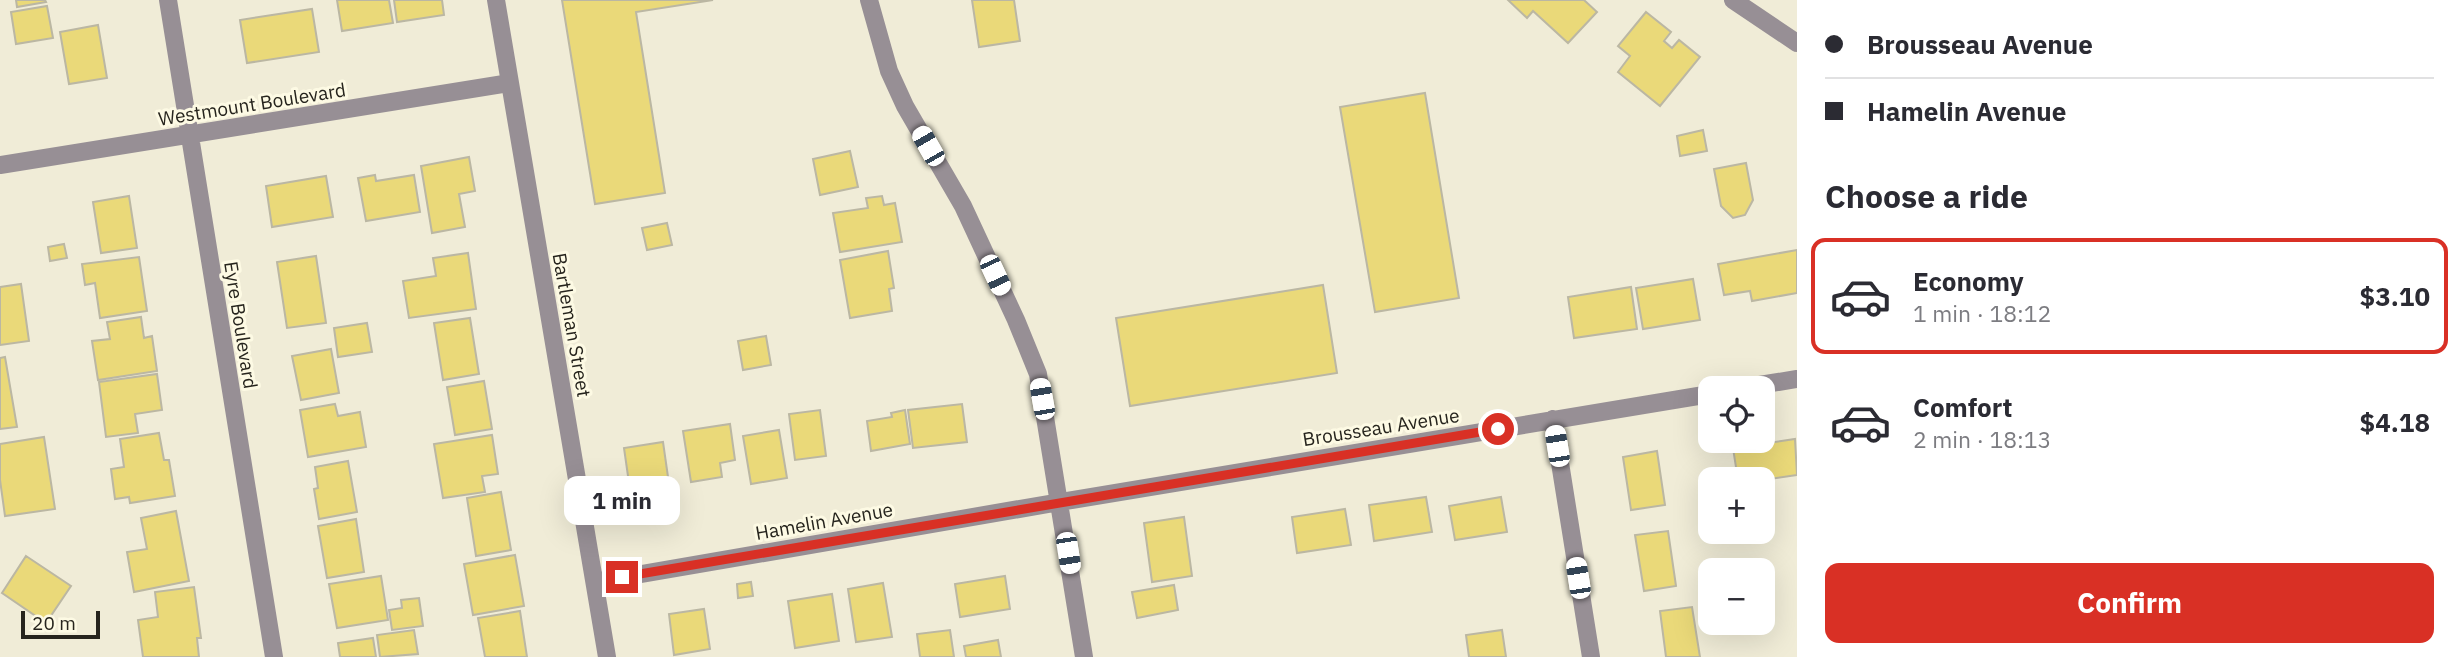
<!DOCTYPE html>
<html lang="en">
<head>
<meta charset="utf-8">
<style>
	:root { --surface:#fff; --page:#f2f2f3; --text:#2b2b33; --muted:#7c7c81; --line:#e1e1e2; --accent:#d93025 }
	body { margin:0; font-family:"IBM Plex Sans",sans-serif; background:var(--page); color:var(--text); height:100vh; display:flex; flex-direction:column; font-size:26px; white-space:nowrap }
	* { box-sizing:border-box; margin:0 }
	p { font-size:23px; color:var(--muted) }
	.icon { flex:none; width:38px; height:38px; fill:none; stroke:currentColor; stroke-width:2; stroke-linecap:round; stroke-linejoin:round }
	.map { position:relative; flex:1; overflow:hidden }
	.side { display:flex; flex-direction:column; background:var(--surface); width:665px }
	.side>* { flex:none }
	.hud { display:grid; align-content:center; height:154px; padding:0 28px; background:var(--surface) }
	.controls { position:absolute; left:1698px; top:376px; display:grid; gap:14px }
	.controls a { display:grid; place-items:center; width:77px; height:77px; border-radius:14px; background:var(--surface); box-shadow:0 7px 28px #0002; font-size:35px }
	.scale { position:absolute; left:21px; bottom:18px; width:79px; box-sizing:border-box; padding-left:7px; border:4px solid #26241d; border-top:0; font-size:19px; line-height:24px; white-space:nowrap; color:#26241d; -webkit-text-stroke:5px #fdfae4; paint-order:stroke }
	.end { position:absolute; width:32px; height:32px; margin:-16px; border:9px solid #d93025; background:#fff; box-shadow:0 0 0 4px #fff }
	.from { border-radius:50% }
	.bubble { position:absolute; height:49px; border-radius:14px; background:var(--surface); box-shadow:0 7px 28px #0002; font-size:23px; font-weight:700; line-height:49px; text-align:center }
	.car { position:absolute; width:21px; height:42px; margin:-21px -10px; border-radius:9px; box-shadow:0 0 5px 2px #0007; background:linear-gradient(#fff 24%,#345 0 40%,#fff 0 76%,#345 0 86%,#fff 0) }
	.hud b { display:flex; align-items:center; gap:24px; height:66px; font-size:26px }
	.hud b+b { border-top:2px solid var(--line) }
	.hud i { width:18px; height:18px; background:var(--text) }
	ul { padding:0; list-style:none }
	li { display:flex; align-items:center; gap:21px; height:116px; margin:0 14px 10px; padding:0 14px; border:4px solid transparent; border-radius:14px }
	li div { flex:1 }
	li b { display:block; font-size:26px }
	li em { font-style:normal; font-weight:700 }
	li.selected { border-color:var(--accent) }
	li>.icon { width:63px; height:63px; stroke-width:1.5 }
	h2 { padding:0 28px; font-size:32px; line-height:84px }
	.button { display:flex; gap:14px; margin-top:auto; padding:14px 28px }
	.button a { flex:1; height:80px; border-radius:14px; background:var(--accent); color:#fff; font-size:28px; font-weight:700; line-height:80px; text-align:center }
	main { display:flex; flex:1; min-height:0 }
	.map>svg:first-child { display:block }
</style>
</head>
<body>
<main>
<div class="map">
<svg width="1797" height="657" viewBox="0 0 1797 657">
	<rect width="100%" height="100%" fill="#f0ecd7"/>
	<!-- building -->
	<path fill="#ead979" stroke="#bbb7a3" stroke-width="2" d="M 16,0 L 45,0 L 46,2 L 17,7 Z
		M 337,0 L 389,0 L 393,23 L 342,31 Z
		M 394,0 L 442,0 L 444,15 L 397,22 Z
		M 562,0 L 713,0 L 636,12 L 665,193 L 595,204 Z
		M 972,0 L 1014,0 L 1020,41 L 979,47 Z
		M 1508,0 L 1584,0 L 1597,12 L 1568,43 L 1533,11 L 1527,18 Z
		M 47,6 L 53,38 L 16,44 L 11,12 Z
		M 312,9 L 319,52 L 247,63 L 240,20 Z
		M 1646,12 L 1671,32 L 1664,41 L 1672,48 L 1679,40 L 1700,57 L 1660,106 L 1618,72 L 1630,56 L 1618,46 Z
		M 98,25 L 107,78 L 69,84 L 60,32 Z
		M 1425,93 L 1459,298 L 1375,312 L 1340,107 Z
		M 1703,130 L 1707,151 L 1680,156 L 1677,136 Z
		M 850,151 L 858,187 L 820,195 L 813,159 Z
		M 469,157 L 475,191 L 459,194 L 465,227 L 432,233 L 421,166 Z
		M 1746,163 L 1753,200 L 1745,215 L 1733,218 L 1721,206 L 1714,169 Z
		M 375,175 L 376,181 L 414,175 L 420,212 L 366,221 L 358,178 Z
		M 326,176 L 333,217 L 272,227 L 266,186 Z
		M 129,196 L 137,248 L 101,253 L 93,202 Z
		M 882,196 L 884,205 L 895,203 L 902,242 L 840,252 L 833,213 L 868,208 L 866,198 Z
		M 667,223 L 672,245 L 647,250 L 642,228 Z
		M 64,244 L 67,258 L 50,261 L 48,247 Z
		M 1797,250 L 1797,293 L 1752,301 L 1750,291 L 1724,295 L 1718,264 Z
		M 888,251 L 894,288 L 889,289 L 892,311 L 850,318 L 840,260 Z
		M 468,253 L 476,309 L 409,318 L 403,281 L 436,276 L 433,258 Z
		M 316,256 L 326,323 L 287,328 L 277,262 Z
		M 139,257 L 147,311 L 100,318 L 95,283 L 85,285 L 82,264 Z
		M 1693,279 L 1700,320 L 1643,329 L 1636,288 Z
		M 21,284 L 29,341 L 0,345 L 0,287 Z
		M 1323,285 L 1337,373 L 1130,406 L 1116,318 Z
		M 1631,287 L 1637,329 L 1574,338 L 1568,297 Z
		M 141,317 L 144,338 L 152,336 L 157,371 L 98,380 L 92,341 L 110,339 L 107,322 Z
		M 470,318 L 479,374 L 443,380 L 434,323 Z
		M 367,323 L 372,352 L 338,357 L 334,328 Z
		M 766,336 L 771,365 L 743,370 L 738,341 Z
		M 331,349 L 339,393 L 301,400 L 292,356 Z
		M 5,357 L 17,427 L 0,429 L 0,358 Z
		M 157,374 L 162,410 L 135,414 L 138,433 L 106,437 L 99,382 Z
		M 484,381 L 492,429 L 455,435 L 447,387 Z
		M 335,404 L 338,416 L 360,412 L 366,447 L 308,457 L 300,410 Z
		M 962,404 L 967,442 L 913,448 L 908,410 Z
		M 820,410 L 826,456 L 795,460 L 789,414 Z
		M 905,410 L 910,444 L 871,451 L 867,421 L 892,417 L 891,413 Z
		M 730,424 L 735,460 L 720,463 L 722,477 L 691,482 L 683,431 Z
		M 779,430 L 787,478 L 751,484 L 743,436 Z
		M 159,433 L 164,460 L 169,460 L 175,496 L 130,503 L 129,497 L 115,499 L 111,469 L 124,467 L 120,439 Z
		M 492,435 L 498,474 L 482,476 L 485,492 L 443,498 L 434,444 Z
		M 44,437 L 55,509 L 5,516 L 0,480 L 0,444 Z
		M 1795,439 L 1797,475 L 1762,480 L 1738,480 L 1733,448 Z
		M 663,442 L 669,484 L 630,490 L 624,448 Z
		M 1657,451 L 1665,505 L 1631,510 L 1623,457 Z
		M 348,461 L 357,512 L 319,519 L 314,489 L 318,488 L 315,467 Z
		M 501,492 L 511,550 L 476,556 L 467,498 Z
		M 1426,497 L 1432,532 L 1374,541 L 1369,505 Z
		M 1501,497 L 1507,532 L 1455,540 L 1449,506 Z
		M 1345,509 L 1351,545 L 1297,553 L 1292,517 Z
		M 176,511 L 189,581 L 134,592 L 127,552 L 147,549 L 141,518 Z
		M 1184,517 L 1192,576 L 1152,582 L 1144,523 Z
		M 356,519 L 364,572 L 327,578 L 318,526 Z
		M 1668,531 L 1676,586 L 1644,591 L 1635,535 Z
		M 515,555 L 524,606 L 473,615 L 464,564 Z
		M 26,556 L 71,586 L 46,623 L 2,593 Z
		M 381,576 L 388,620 L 337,628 L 329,584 Z
		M 1005,576 L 1010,609 L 960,617 L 955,584 Z
		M 751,582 L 753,596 L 738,598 L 737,584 Z
		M 883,583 L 892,637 L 856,642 L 848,589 Z
		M 1174,585 L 1178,610 L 1137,618 L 1132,592 Z
		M 194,587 L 201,638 L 197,638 L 199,657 L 143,657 L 138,620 L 158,617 L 155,592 Z
		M 832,594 L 839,641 L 795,648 L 788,601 Z
		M 419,598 L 423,626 L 392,630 L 389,610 L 402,608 L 401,600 Z
		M 1692,607 L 1700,657 L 1666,657 L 1660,611 Z
		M 704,609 L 710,649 L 674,655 L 669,614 Z
		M 520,611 L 527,657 L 485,657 L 478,618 Z
		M 414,630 L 418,654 L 380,657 L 377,635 Z
		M 950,630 L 954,657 L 920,657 L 917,634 Z
		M 1502,630 L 1506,657 L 1469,657 L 1466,635 Z
		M 373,638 L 376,657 L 340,657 L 338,643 Z
		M 998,640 L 1001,657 L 966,657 L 964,646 Z"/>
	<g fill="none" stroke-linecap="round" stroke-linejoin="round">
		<!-- minor -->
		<path stroke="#978f95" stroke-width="18" d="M 168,0 L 274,657
			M 496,0 L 607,657
			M 869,0 L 889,71 L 905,106 L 963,206 L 1016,320 L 1038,374 L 1084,657
			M 1733,0 L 1797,43
			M 0,165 L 510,83
			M 1741,388 L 1797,379
			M 1553,419 L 1591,657
			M 595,582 L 1060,502 L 1710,394"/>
	</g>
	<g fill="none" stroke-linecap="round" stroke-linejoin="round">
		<!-- route -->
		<path stroke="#d93025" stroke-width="9" d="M 622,577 L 1498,429"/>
	</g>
	<g text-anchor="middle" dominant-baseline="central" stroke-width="6" stroke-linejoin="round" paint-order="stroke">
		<!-- street labels -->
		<g font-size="19" fill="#26241d" stroke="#fdfae4">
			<text transform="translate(252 104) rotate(-9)">Westmount Boulevard</text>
			<text transform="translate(241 325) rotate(81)">Eyre Boulevard</text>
			<text transform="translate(572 325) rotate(80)">Bartleman Street</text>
			<text transform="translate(1381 427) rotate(-9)">Brousseau Avenue</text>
			<text transform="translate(824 521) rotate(-10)">Hamelin Avenue</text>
		</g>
	</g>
</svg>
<div class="controls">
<a><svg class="icon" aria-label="locate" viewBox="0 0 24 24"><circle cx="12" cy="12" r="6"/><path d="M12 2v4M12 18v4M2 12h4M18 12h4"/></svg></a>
<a>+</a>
<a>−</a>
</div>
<div class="scale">20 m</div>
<i class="end from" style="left:1498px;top:429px"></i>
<i class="end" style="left:622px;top:577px"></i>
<div class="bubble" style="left:564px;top:476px;width:116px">1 min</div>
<i class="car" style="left:928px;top:146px;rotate:330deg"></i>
<i class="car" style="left:995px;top:275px;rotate:155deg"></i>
<i class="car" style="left:1042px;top:399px;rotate:350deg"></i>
<i class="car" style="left:1557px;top:446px;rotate:351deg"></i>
<i class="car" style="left:1068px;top:553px;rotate:171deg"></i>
<i class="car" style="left:1578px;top:578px;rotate:351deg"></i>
</div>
<section class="side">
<div class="hud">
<b><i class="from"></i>Brousseau Avenue</b>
<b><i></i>Hamelin Avenue</b>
</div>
<h2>Choose a ride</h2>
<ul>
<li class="selected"><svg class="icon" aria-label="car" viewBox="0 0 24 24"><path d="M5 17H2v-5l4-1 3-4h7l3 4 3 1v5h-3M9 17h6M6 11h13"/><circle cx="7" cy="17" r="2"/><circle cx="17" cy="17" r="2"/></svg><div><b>Economy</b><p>1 min · 18:12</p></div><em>$3.10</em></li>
<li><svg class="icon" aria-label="car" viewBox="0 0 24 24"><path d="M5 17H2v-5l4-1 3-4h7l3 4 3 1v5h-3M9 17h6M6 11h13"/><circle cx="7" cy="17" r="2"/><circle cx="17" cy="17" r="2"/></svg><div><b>Comfort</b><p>2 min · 18:13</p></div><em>$4.18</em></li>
</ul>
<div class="button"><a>Confirm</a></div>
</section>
</main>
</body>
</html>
